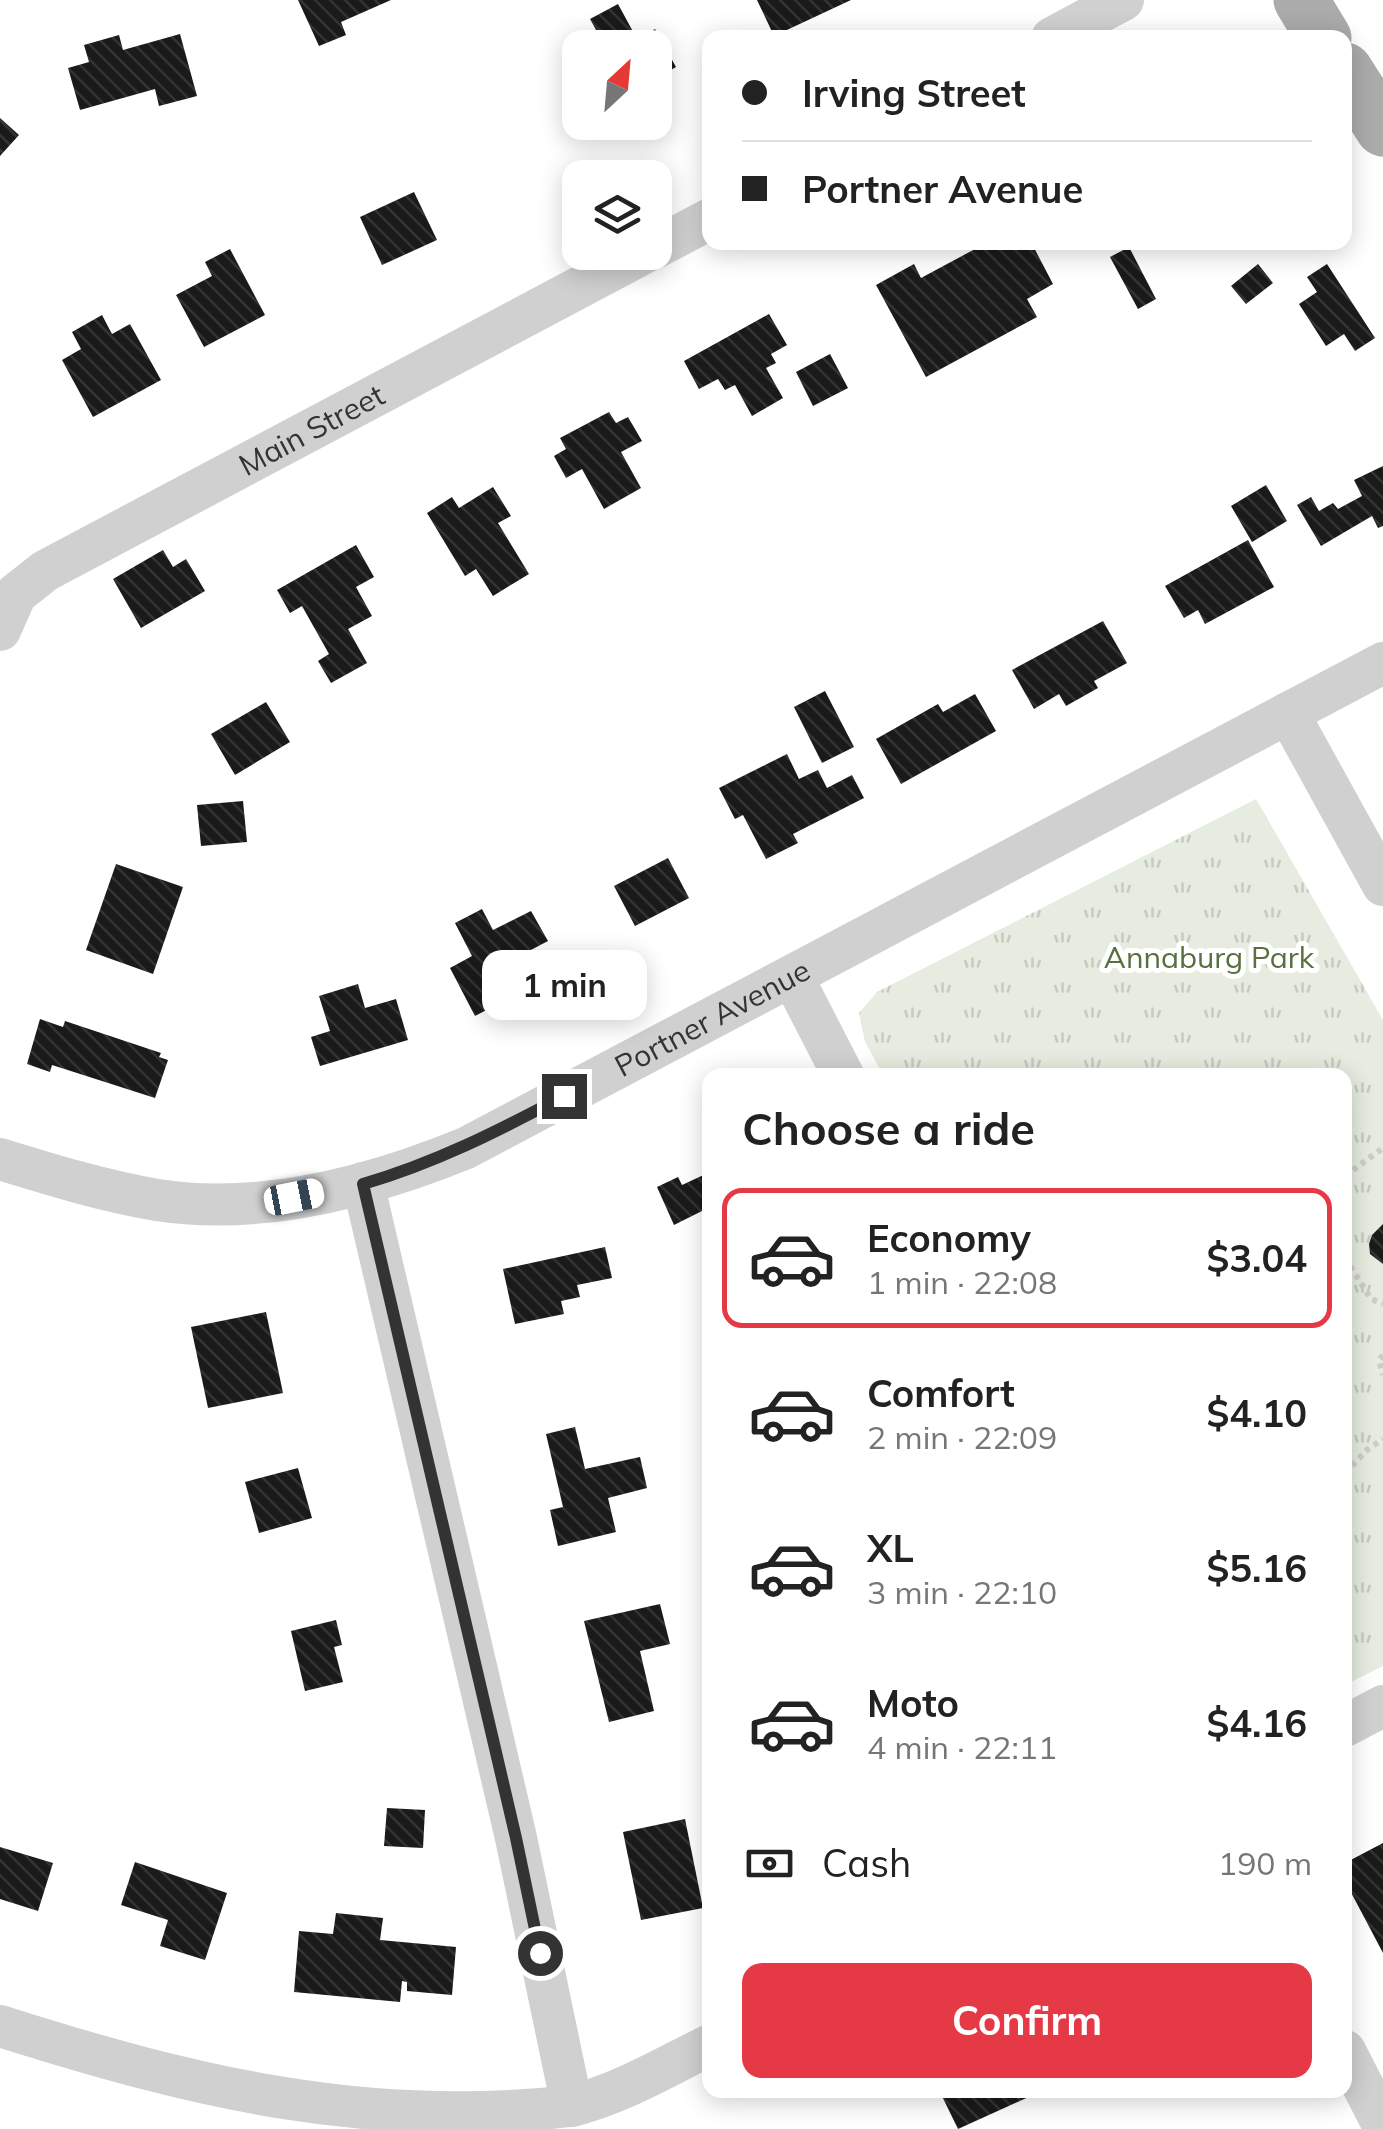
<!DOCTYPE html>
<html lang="en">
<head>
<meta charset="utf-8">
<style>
	:root { --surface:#fff; --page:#f2f2f2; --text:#222; --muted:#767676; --line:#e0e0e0; --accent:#e63946 }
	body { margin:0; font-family:Mulish,sans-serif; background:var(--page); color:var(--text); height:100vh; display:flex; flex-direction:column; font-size:38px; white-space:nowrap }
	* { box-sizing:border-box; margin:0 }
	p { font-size:32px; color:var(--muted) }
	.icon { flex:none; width:55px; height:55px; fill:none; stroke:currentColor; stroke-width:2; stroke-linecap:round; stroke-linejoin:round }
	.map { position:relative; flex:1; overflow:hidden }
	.drawer { position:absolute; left:702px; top:1068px; width:650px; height:1030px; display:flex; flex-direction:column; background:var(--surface); border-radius:20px; box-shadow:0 5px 25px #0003 }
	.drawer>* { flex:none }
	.guide { position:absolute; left:702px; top:30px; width:650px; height:220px; border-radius:20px; box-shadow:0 5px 25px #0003; display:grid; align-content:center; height:220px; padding:0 40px; background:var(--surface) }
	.needle { width:65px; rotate:26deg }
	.controls { position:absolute; left:562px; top:30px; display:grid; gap:20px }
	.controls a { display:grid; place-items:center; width:110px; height:110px; border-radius:20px; background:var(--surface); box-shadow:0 5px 25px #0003; font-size:50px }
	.end { position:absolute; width:45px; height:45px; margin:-22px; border:12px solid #333; background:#fff; box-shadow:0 0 0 5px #fff }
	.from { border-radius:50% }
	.bubble { position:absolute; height:70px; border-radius:20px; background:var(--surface); box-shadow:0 5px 25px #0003; font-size:32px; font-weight:700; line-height:70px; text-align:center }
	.car { position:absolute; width:30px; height:60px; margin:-30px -15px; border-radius:12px; box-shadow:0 0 8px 2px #0007; background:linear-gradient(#fff 24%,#345 0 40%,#fff 0 76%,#345 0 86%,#fff 0) }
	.guide b { display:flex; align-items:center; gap:35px; height:95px; font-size:38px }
	.guide b+b { border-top:2px solid var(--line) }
	.guide i { width:25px; height:25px; background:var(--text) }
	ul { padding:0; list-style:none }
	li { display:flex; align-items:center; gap:30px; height:140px; margin:0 20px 15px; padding:0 20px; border:5px solid transparent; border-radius:20px }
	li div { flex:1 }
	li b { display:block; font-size:38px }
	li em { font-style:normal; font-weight:700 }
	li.on { border-color:var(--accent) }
	li>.icon { width:90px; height:90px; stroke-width:1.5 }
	h2 { padding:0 40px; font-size:45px; line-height:120px }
	.pay { display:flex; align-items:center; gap:25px; height:110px; padding:0 40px; font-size:38px }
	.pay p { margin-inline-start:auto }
	.primary-button { display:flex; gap:20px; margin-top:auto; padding:20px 40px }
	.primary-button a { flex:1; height:115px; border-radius:20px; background:var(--accent); color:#fff; font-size:40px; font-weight:700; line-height:115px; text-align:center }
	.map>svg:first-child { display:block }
</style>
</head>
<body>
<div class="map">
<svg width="1383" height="2129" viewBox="0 0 1383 2129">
	<defs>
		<pattern id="grass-tufts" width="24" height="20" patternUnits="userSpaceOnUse" patternTransform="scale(2.5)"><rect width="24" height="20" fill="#e6ecdf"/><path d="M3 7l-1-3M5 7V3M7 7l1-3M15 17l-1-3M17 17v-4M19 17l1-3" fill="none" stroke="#c6cbc0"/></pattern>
		<pattern id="building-back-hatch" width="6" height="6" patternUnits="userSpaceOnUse" patternTransform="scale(2.5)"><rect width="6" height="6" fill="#1a1a1a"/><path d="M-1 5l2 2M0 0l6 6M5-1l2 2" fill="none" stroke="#333"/></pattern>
	</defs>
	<rect width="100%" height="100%" fill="#fff"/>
	<!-- grass -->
	<path fill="url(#grass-tufts)" d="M 1256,799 L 1383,1020 L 1383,1666 L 1345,1685 L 1345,1075 L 883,1075 L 865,1042 L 859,1013 L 877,992 Z"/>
	<!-- building -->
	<path fill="url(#building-back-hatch)" d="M 298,0 L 391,0 L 341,22 L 346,35 L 319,46 Z
		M 757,0 L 851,0 L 774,36 Z
		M 618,4 L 637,39 L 655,29 L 676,67 L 655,79 L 655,48 L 606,48 L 590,19 Z
		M 180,34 L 197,96 L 159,106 L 155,89 L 80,110 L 68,68 L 89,62 L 84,45 L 119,35 L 123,50 Z
		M 0,118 L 19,135 L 0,156 Z
		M 414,192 L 437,240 L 382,265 L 360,217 Z
		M 988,242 L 1031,242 L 1053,284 L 1027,299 L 1037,317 L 926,377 L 876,285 L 914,264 L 921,278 Z
		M 1129,247 L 1156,299 L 1138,309 L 1110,257 Z
		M 230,249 L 265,315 L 204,347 L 176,295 L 212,276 L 205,262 Z
		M 1258,264 L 1273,283 L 1246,304 L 1231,286 Z
		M 1327,264 L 1375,338 L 1355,351 L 1344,334 L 1326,346 L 1299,304 L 1317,292 L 1307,277 Z
		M 769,314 L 787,345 L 771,354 L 776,363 L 766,368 L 783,398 L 752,416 L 735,385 L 725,390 L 718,379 L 699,389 L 684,361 Z
		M 102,315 L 112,334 L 130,324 L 161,380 L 93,417 L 62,360 L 81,349 L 72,332 Z
		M 830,354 L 848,388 L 813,406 L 796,372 Z
		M 609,412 L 616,423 L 628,417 L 642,441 L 621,452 L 641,488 L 604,509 L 582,469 L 566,478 L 554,456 L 566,449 L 560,438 Z
		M 1383,466 L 1383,526 L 1378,528 L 1372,516 L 1321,546 L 1297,505 L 1311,497 L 1319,511 L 1333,503 L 1338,509 L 1362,496 L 1354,480 Z
		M 1266,485 L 1287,521 L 1252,542 L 1231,506 Z
		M 493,487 L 511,516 L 498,523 L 529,574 L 493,596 L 476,569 L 465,576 L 427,513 L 452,497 L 459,508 Z
		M 1248,540 L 1274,587 L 1205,624 L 1198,610 L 1184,618 L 1165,586 Z
		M 356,545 L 374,577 L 356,587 L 372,616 L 348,629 L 367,663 L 331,683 L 318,661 L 329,654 L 302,606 L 290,613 L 277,590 Z
		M 163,550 L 173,567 L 186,559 L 205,591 L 141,628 L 113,579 Z
		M 1103,621 L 1127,663 L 1094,681 L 1098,688 L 1066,706 L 1059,694 L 1034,709 L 1012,670 Z
		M 825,691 L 854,747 L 822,763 L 794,707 Z
		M 975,694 L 996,731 L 901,784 L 876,739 L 938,704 L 943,712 Z
		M 266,702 L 290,742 L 235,775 L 211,734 Z
		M 787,754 L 799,779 L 818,770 L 827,788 L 852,775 L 864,798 L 793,834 L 798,843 L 766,859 L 743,815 L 735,819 L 719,788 Z
		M 243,801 L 247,842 L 201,846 L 197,805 Z
		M 668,858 L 689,898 L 635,926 L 614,886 Z
		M 116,864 L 183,887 L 153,974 L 86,950 Z
		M 482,909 L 493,930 L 531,911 L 548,941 L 527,952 L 542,981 L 475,1016 L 450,968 L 472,956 L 455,923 Z
		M 358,984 L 365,1008 L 396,999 L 408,1040 L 320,1066 L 311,1037 L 330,1031 L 319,996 Z
		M 40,1019 L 63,1027 L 65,1021 L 161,1053 L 159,1057 L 168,1060 L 155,1098 L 52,1065 L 50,1072 L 27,1064 Z
		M 710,1172 L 710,1207 L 674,1225 L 657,1187 L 678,1177 L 682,1185 Z
		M 1383,1224 L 1383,1264 L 1370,1254 L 1369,1244 L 1372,1235 Z
		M 605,1247 L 612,1278 L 577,1285 L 580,1297 L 561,1301 L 564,1314 L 515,1324 L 503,1269 Z
		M 266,1312 L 283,1393 L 208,1408 L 191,1327 Z
		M 575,1427 L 585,1469 L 640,1457 L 647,1488 L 608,1498 L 616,1532 L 558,1546 L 550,1510 L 563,1507 L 546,1434 Z
		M 298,1468 L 312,1518 L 259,1533 L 245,1482 Z
		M 660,1604 L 670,1644 L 640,1651 L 654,1711 L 609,1722 L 584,1621 Z
		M 336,1620 L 342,1645 L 334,1647 L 343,1682 L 305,1691 L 291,1631 Z
		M 387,1808 L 425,1810 L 423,1848 L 384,1846 Z
		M 685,1819 L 703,1908 L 641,1920 L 623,1832 Z
		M 1383,1843 L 1383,1953 L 1345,1881 L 1345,1863 Z
		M 0,1847 L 53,1863 L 38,1911 L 0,1899 Z
		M 135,1862 L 227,1893 L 205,1960 L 160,1946 L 168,1920 L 121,1905 Z
		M 336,1913 L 383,1918 L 380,1940 L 456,1947 L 452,1995 L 407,1991 L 407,1982 L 402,1981 L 400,2002 L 294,1992 L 299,1931 L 333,1934 Z
		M 939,2090 L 1033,2090 L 1035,2094 L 958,2129 Z"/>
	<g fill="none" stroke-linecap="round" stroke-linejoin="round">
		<!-- path -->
		<path stroke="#cdcdcd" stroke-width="6" stroke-dasharray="5 5" stroke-linecap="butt" d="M 1345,1176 L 1383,1148
			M 1345,1258 L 1371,1299 L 1383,1304
			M 1383,1355 L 1379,1360 L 1383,1375
			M 1345,1473 L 1367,1450 L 1383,1439"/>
		<!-- minor -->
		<g stroke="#d0d0d0" stroke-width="42">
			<path d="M 1052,38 L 1123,0"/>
			<path d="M 655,248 L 710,219"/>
			<path id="s1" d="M 0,630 L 16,594 L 45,571 L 646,252"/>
			<path d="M 1288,713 L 1383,885"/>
			<path d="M 792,976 L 843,1075"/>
			<path id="s2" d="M 0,1159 C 52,1175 104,1191 157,1200 C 260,1216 371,1187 466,1148 L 1383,663"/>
			<path d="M 363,1183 L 516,1838 L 572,2106"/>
			<path d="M 1345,1726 L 1383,1706"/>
			<path d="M 0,2026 C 192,2087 366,2129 571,2106 C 620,2094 665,2067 710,2045"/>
			<path d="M 1345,2051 L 1383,2125"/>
		</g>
		<!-- major -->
		<path stroke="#ababab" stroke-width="55" d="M 1301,0 L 1324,38
			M 1345,70 L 1383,129"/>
	</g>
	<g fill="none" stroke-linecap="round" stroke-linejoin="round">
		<!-- route -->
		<path stroke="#333" stroke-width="12" d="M 540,1953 L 516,1838 L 363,1184 C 435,1163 498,1131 564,1096"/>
	</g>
	<g text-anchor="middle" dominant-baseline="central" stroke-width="10" stroke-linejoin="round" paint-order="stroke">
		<!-- street labels -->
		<g font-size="30" fill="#333" stroke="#fff">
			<text stroke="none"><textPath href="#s1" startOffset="378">Main Street</textPath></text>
			<text stroke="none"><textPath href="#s2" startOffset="758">Portner Avenue</textPath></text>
		</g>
		<!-- park labels -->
		<g font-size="30" fill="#56703f" stroke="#fff">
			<text x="1209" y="957">Annaburg Park</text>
		</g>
	</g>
</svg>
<div class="controls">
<a><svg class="needle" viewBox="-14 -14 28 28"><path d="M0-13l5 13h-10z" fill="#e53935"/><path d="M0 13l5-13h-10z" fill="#767676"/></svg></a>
<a><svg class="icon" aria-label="layers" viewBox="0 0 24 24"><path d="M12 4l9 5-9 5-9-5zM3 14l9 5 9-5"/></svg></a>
</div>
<i class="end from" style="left:540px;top:1953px"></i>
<i class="end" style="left:564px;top:1096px"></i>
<div class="bubble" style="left:482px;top:950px;width:165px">1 min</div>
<i class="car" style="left:294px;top:1197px;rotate:79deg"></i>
<div class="guide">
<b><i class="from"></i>Irving Street</b>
<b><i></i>Portner Avenue</b>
</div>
<section class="drawer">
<h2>Choose a ride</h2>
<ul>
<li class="on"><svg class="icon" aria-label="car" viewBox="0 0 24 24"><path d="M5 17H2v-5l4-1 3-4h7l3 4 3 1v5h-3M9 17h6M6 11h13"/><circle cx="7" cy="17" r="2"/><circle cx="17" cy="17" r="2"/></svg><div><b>Economy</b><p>1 min · 22:08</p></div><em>$3.04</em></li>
<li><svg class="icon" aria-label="car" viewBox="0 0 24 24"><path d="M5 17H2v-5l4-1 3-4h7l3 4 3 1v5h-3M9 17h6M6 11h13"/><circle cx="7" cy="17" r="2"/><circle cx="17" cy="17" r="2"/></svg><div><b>Comfort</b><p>2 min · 22:09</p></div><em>$4.10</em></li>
<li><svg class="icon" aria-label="car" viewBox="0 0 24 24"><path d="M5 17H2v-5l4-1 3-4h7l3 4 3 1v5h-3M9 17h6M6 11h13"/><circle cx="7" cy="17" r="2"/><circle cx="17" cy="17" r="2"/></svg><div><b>XL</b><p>3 min · 22:10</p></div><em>$5.16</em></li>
<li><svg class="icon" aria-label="car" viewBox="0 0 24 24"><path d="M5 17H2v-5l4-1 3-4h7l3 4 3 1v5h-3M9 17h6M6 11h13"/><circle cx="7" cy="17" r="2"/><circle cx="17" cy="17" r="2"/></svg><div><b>Moto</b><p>4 min · 22:11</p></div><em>$4.16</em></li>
</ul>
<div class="pay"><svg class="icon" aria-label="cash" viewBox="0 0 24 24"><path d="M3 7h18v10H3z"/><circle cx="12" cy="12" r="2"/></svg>Cash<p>190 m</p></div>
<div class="primary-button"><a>Confirm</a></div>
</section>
</div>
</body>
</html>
